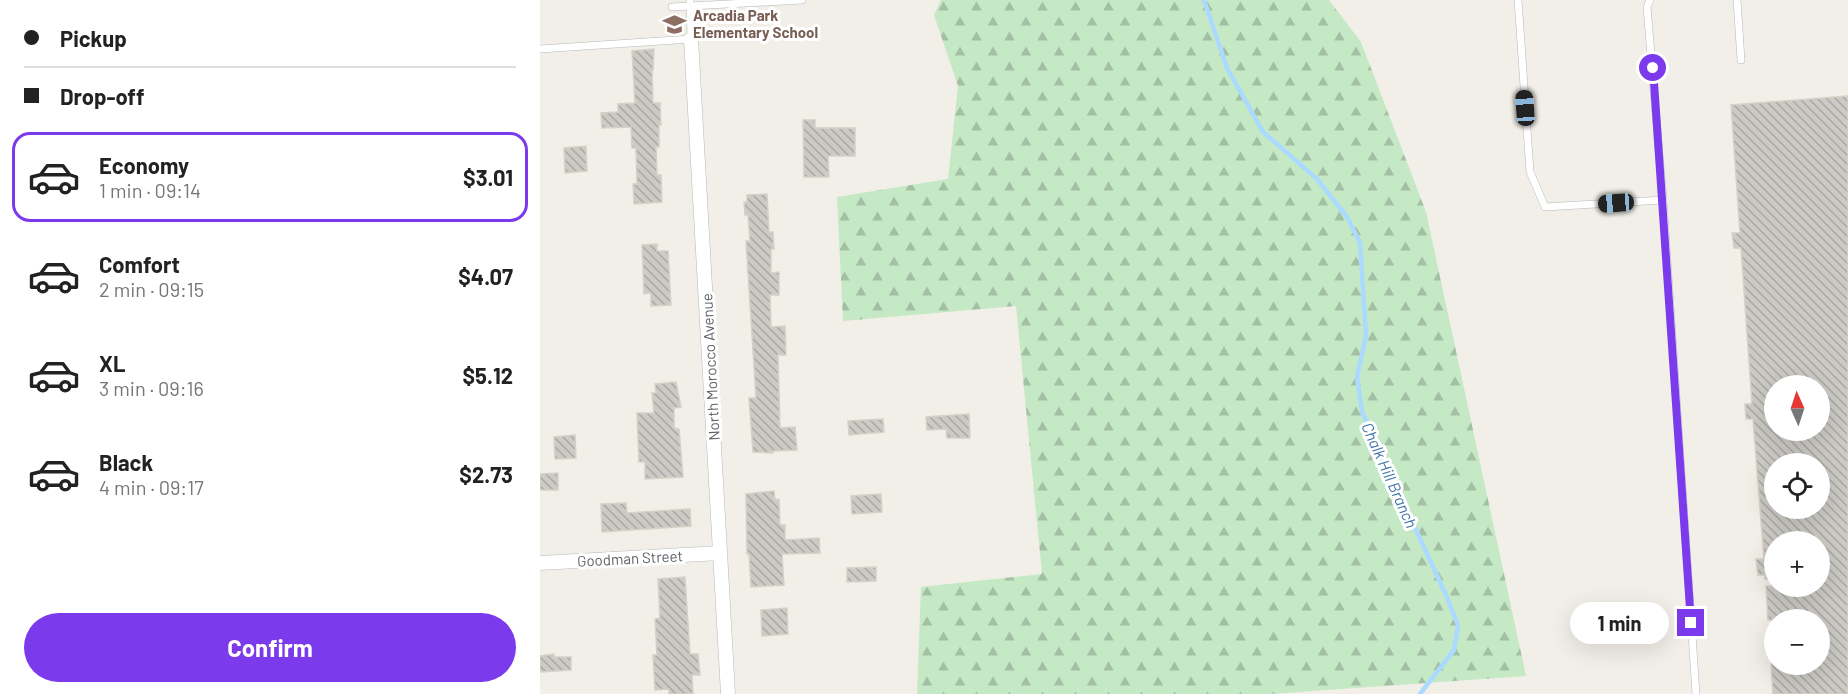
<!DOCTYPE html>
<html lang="en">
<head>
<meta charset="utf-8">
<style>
	:root { --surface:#fff; --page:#f6f6f6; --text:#222; --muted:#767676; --line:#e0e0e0; --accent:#7c3aed }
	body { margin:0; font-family:Barlow,sans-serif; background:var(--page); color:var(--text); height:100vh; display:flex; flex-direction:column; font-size:22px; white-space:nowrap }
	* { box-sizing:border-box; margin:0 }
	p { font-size:20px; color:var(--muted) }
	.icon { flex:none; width:33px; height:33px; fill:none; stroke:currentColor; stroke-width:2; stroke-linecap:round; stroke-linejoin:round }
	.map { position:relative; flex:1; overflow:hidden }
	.panel { display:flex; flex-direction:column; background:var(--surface); width:540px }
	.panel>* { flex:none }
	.guide { display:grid; align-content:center; height:132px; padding:0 24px; background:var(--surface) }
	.needle { width:39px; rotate:357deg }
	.fabs { position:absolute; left:1224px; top:375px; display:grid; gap:12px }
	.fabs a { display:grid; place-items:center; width:66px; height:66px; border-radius:50%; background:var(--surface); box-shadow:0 6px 24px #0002; font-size:30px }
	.end { position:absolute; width:27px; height:27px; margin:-14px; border:8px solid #7c3aed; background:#fff; box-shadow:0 0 0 3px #fff }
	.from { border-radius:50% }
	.bubble { position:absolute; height:42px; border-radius:21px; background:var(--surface); box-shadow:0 6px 24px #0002; font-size:20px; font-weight:700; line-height:42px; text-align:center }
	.car { position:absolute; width:18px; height:36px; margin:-18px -9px; border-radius:8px; box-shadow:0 0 4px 2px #0007; background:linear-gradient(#222 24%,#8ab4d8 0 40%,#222 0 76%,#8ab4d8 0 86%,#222 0) }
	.guide b { display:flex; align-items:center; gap:21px; height:57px; font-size:22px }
	.guide b+b { border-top:2px solid var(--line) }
	.guide i { width:15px; height:15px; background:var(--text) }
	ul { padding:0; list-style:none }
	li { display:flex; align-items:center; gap:18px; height:90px; margin:0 12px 9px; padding:0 12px; border:3px solid transparent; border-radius:18px }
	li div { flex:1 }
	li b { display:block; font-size:22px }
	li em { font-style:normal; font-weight:700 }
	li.selected { border-color:var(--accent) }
	li>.icon { width:54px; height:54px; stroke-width:1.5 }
	.button { display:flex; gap:12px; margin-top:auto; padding:12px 24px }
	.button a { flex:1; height:69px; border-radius:36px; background:var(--accent); color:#fff; font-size:24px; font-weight:700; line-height:69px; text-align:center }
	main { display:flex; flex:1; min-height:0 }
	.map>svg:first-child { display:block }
</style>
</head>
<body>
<main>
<section class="panel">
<div class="guide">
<b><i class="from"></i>Pickup</b>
<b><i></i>Drop-off</b>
</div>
<ul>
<li class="selected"><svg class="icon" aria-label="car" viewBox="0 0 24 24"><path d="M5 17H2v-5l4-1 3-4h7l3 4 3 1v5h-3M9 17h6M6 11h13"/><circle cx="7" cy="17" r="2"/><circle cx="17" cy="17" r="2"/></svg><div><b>Economy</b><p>1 min · 09:14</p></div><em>$3.01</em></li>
<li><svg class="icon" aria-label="car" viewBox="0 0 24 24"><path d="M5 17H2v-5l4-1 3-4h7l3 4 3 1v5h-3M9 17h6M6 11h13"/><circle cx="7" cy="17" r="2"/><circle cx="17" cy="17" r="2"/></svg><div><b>Comfort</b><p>2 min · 09:15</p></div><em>$4.07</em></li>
<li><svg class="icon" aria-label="car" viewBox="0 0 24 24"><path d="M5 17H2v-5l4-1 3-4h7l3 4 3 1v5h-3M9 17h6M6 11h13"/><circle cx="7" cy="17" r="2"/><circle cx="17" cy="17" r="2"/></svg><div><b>XL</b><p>3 min · 09:16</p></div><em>$5.12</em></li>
<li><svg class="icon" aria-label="car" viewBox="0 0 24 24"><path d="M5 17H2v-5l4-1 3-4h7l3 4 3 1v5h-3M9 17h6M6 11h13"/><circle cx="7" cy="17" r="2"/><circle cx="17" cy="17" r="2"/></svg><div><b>Black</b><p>4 min · 09:17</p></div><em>$2.73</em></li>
</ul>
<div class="button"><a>Confirm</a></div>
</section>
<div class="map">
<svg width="1308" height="694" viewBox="0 0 1308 694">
	<defs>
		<pattern id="forest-firs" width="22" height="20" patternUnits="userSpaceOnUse" patternTransform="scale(1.5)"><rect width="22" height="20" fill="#c5e8c5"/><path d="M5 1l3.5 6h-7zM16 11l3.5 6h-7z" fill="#a3c0a4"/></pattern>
		<pattern id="building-back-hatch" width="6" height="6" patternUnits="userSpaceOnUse" patternTransform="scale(1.5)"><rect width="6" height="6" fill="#cccac5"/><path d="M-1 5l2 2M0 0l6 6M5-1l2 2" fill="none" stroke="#a9a8a4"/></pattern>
	</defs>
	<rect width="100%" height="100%" fill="#f1efe8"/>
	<!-- forest -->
	<path fill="url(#forest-firs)" d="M 401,0 L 789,0 L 821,42 L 886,212 L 986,676 L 729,694 L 377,694 L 381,587 L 502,574 L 476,306 L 303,321 L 297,197 L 408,179 L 418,86 L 394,15 Z"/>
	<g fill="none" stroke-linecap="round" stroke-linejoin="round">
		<!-- stream -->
		<path stroke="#aadaff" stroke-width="4.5" d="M 664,0 L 687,68 L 723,132 L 777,179 L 807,217 L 820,243 L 826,336 L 817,377 L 822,412 L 906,595 L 918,625 L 914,650 L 880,694"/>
	</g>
	<!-- building -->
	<path fill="url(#building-back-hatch)" stroke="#d6d1c6" stroke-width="1.5" fill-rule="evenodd" d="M 114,49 L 113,70 L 112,70 L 113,103 L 120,103 L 121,125 L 119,125 L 119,147 L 116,147 L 117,175 L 121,175 L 122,202 L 94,204 L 93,184 L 97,184 L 96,148 L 92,148 L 91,127 L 62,128 L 61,113 L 78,112 L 78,104 L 95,103 L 92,51 Z
		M 1308,96 L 1308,694 L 1233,694 L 1231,664 L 1280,664 L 1280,620 L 1228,620 L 1226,586 L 1280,586 L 1280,542 L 1234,542 L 1234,579 L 1225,579 L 1225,575 L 1218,575 L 1216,559 L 1224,559 L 1213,419 L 1206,419 L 1205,404 L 1212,404 L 1201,248 L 1194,248 L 1192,233 L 1200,233 L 1191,105 ZM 1234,386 L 1280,386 L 1280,430 L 1234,430 ZM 1234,464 L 1280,464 L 1280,508 L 1234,508 Z
		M 263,120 L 275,120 L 275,128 L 315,128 L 315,156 L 288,156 L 289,177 L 264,177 Z
		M 46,146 L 47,171 L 25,173 L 24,148 Z
		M 227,194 L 229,232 L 233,232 L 234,249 L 231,249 L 231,273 L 239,272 L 239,295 L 230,295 L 231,327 L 245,326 L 246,355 L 238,355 L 240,428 L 255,427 L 257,450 L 233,451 L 233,453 L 213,452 L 209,398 L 216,398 L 206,241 L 210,241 L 208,215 L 205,215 L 204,202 L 207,202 L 207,195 Z
		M 117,244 L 117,251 L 128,251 L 131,305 L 111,306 L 111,293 L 104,294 L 102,245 Z
		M 136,382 L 141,407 L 134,408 L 134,428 L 139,429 L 143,477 L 105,479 L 105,462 L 99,462 L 97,413 L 114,413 L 112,393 L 116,393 L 115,384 Z
		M 429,414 L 430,438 L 407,438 L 406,429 L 387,430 L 386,417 Z
		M 343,419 L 344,432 L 309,435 L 308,421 Z
		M 35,435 L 36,458 L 15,459 L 14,437 Z
		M 18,473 L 18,490 L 0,490 L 0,474 Z
		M 234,491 L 235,500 L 239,499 L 240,525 L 245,525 L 245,540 L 279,538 L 280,553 L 242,554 L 244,585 L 211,587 L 209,554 L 207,554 L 206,494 Z
		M 341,494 L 342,512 L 312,514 L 311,496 Z
		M 86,503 L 87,513 L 150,509 L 151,526 L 62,532 L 61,504 Z
		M 336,567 L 336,581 L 307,582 L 307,568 Z
		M 145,577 L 150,654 L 158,654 L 160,675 L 152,675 L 153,694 L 129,694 L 129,689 L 115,690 L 113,655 L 117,655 L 115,619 L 120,618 L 118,579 Z
		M 247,608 L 248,634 L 222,636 L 221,610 Z
		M 14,654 L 14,657 L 31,657 L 31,670 L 0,672 L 0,656 Z"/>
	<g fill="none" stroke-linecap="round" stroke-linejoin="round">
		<defs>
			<path id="lane" d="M 978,0 L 990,172 L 1005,207 L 1123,200
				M 1110,0 L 1107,7 L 1123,200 L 1156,694
				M 1197,0 L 1201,60
				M 132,7 L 262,0
				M 0,49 L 151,39 L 150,0"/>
			<path id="street" d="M 151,39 L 188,694
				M 0,563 L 180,553"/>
		</defs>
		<!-- lane casing -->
		<use href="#lane" stroke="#b5b8bc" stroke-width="8"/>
		<!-- street casing -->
		<use href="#street" stroke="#b5b8bc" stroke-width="15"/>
		<!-- lane -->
		<use href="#lane" stroke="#fff" stroke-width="7"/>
		<!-- street -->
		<use href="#street" stroke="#fff" stroke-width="14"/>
	</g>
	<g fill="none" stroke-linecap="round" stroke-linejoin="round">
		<!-- route -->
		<path stroke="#7c3aed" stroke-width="8" d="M 1113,68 L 1151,623"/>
	</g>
	<!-- icons -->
	<defs>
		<symbol id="school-bare" viewBox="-9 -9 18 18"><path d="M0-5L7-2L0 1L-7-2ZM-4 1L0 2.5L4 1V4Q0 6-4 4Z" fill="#8d6e63" stroke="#fff" stroke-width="2.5" paint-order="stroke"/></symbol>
	</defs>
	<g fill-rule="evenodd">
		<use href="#school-bare" x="118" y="8" width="33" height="33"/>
	</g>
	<g text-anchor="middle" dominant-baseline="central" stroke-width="6" stroke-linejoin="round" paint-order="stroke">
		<!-- education labels -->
		<g font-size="15" font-weight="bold" fill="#785e54" stroke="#fff" text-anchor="start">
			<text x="153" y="15">Arcadia Park<tspan x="153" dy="17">Elementary School</tspan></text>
		</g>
		<!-- street labels -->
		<g font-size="15" fill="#5f6368" stroke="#fff">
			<text transform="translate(170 367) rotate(-93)">North Morocco Avenue</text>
			<text transform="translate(90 558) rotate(-3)">Goodman Street</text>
		</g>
		<!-- water labels -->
		<g font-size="16" font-style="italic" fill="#4174aa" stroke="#fff">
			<text transform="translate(850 475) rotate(66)">Chalk Hill Branch</text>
		</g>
	</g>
</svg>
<div class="fabs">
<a><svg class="needle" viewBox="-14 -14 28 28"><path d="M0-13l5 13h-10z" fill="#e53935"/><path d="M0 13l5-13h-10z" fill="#767676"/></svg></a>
<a><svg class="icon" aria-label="locate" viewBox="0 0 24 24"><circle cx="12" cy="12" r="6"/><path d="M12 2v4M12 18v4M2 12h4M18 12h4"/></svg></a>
<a>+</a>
<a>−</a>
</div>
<i class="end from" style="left:1113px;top:68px"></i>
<i class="end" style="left:1151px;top:623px"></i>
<div class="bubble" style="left:1030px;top:602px;width:99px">1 min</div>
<i class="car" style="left:985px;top:108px;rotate:356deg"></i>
<i class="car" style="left:1076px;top:203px;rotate:266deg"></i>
</div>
</main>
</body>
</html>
